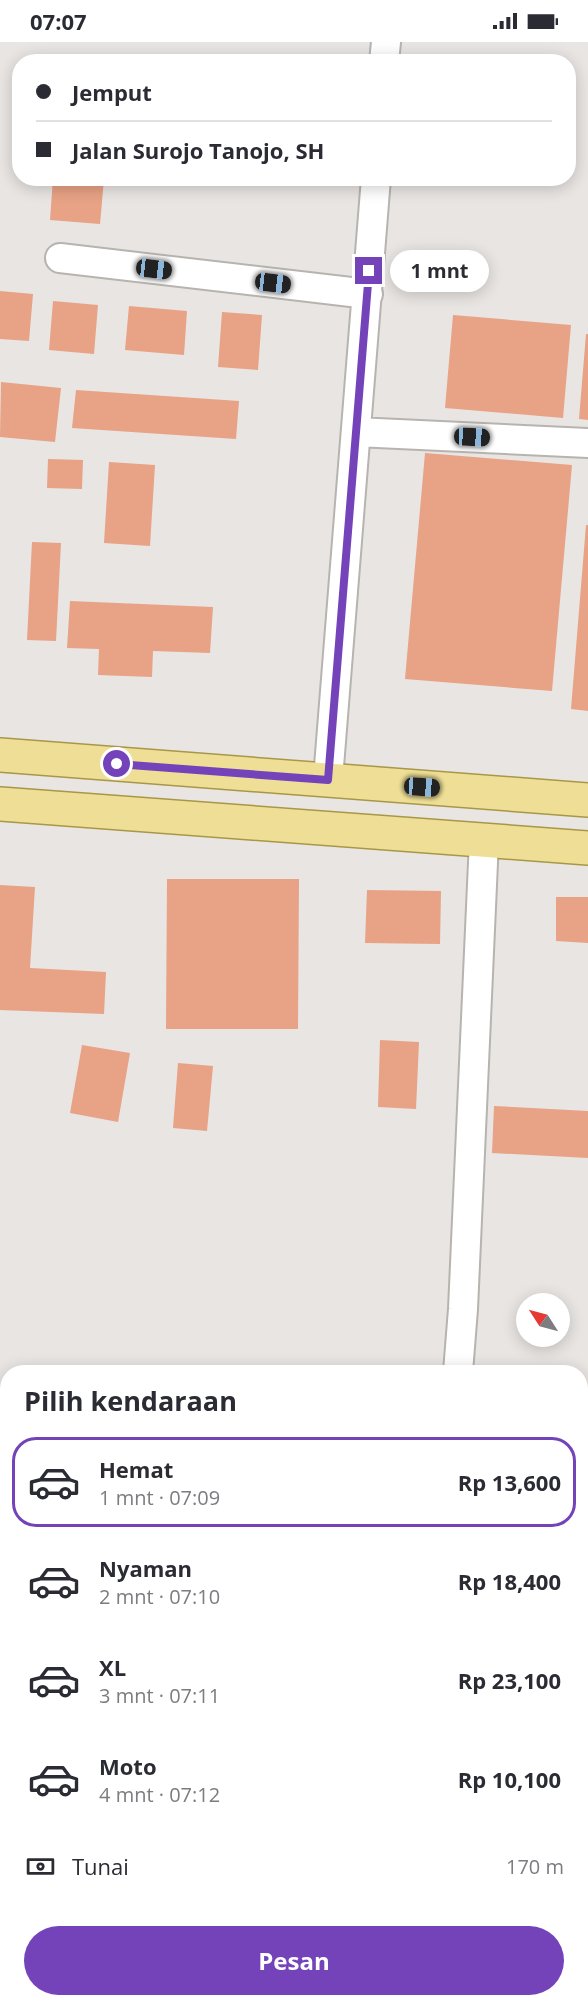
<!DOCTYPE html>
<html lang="id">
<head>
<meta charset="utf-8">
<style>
	:root { --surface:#fff; --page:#f2f2f3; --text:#2b2b33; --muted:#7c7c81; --line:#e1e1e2; --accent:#7443ba }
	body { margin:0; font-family:"Open Sans",sans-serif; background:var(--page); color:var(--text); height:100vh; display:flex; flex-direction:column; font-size:22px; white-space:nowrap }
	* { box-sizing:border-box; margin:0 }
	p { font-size:20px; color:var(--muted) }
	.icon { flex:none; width:33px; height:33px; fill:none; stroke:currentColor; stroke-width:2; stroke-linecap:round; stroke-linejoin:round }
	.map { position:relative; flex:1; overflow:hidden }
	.sheet { position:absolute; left:0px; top:1323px; width:588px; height:642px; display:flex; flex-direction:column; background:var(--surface); border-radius:24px 24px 0 0; box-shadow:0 3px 15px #0003 }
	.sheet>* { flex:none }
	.guide { position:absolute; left:12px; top:12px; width:564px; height:132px; border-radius:24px; box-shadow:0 3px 15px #0003; display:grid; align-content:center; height:132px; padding:0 24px; background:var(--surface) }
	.needle { width:39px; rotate:306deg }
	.controls { position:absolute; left:516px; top:1251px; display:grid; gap:12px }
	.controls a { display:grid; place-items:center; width:54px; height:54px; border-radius:50%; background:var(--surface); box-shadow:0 3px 15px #0003; font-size:30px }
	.end { position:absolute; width:27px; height:27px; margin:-14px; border:8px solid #7443ba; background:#fff; box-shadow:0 0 0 3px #fff }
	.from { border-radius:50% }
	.bubble { position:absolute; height:42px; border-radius:21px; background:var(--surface); box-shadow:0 3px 15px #0003; font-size:20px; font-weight:700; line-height:42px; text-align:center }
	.car { position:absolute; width:18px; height:36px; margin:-18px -9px; border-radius:8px; box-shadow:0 0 4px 2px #0007; background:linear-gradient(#222 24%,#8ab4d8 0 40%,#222 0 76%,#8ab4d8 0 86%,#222 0) }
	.guide b { display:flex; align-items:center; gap:21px; height:57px; font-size:22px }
	.guide b+b { border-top:2px solid var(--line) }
	.guide i { width:15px; height:15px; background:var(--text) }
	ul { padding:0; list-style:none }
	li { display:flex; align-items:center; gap:18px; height:90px; margin:0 12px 9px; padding:0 12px; border:3px solid transparent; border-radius:24px }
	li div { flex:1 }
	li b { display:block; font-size:22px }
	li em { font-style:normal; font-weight:700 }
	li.on { border-color:var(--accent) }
	li>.icon { width:54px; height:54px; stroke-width:1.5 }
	h2 { padding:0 24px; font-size:27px; line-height:72px }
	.pay { display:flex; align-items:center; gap:15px; height:66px; padding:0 24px; font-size:22px }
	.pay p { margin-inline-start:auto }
	.cta { display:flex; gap:12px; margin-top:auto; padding:12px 24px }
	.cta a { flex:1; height:69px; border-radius:36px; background:var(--accent); color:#fff; font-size:24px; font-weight:700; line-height:69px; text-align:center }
	.status { display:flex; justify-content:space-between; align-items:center; height:42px; padding:0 30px; background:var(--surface); direction:ltr }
	.status svg { height:16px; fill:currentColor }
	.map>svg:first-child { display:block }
</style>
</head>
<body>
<div class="status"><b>07:07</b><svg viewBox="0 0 49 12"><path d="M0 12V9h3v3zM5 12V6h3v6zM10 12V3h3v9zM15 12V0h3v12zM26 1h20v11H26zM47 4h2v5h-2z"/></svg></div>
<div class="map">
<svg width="588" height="1965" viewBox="0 0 588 1965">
	<rect width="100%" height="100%" fill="#e9e5e2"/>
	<!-- building -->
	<path fill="#e8a285" d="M 53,136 L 104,137 L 100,182 L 50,178 Z
		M 0,249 L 33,252 L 29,299 L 0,297 Z
		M 53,259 L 98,263 L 94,312 L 49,308 Z
		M 129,264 L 187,269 L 184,313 L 125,308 Z
		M 222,270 L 262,273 L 258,328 L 218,325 Z
		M 453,273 L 571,283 L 563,376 L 445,366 Z
		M 586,292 L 588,292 L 588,378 L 579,377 Z
		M 1,340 L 61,346 L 55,400 L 0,395 Z
		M 76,348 L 239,359 L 236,397 L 72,386 Z
		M 425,411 L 572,423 L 552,649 L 405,637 Z
		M 48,417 L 83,418 L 82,447 L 47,446 Z
		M 109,420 L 155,423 L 150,504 L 104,501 Z
		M 586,483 L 588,483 L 588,669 L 571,667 Z
		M 32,500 L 61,501 L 56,599 L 27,598 Z
		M 70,559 L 213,565 L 210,611 L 153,609 L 152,635 L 98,633 L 99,607 L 67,606 Z
		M 167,837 L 299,837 L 298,987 L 166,987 Z
		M 0,843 L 35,845 L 30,926 L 106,930 L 104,972 L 0,968 Z
		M 367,848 L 441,849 L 440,902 L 365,901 Z
		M 556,855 L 588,855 L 588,901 L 556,899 Z
		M 380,998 L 419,1000 L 416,1067 L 378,1065 Z
		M 82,1003 L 130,1011 L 118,1080 L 70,1071 Z
		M 178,1021 L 213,1024 L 207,1089 L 173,1086 Z
		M 494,1064 L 588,1069 L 588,1116 L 492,1111 Z
		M 7,1417 L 8,1417 L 8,1616 L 0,1614 L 0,1437 Z
		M 588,1468 L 588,1533 L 580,1535 L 580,1469 Z
		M 0,1687 L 8,1690 L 8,1775 L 0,1796 Z
		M 229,1958 L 270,1958 L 269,1965 L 228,1965 Z
		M 373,1958 L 380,1958 L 397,1965 L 370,1965 Z"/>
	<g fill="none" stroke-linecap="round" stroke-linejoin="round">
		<defs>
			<path id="minor" d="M 384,20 L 386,0
				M 60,216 L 368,252
				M 356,390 L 588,401
				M 328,737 L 376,136
				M 458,1330 L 463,1267 L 484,798
				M 0,1653 L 8,1656
				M 580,1841 L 588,1844
				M 59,1965 L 61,1958"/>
			<path id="primary" d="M 0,713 L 588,758
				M 0,762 L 588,806"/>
		</defs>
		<!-- minor casing -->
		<use href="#minor" stroke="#b7b4b0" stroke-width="32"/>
		<!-- primary casing -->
		<use href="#primary" stroke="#a89747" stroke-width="36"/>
		<!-- minor -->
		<use href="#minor" stroke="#fff" stroke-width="28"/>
		<!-- primary -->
		<use href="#primary" stroke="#efdf96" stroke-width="33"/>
	</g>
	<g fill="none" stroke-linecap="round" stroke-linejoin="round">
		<!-- route -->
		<path stroke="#7443ba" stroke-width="8" d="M 117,722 L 328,738 L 369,229"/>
	</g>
</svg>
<div class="controls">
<a><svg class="needle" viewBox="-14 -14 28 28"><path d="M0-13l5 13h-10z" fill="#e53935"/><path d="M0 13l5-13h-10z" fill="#7c7c81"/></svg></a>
</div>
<i class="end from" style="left:117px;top:722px"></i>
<i class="end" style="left:369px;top:229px"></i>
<div class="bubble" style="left:390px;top:208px;width:99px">1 mnt</div>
<i class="car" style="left:154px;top:227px;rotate:97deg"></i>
<i class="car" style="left:273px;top:241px;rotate:97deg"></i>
<i class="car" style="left:472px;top:395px;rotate:93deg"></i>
<i class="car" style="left:422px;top:745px;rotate:94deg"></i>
<div class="guide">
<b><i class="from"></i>Jemput</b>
<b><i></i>Jalan Surojo Tanojo, SH</b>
</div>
<section class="sheet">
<h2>Pilih kendaraan</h2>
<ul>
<li class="on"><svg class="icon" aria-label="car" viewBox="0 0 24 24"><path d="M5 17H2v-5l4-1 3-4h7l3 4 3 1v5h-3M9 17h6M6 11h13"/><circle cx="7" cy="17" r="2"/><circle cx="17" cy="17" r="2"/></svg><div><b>Hemat</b><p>1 mnt · 07:09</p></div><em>Rp 13,600</em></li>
<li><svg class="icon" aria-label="car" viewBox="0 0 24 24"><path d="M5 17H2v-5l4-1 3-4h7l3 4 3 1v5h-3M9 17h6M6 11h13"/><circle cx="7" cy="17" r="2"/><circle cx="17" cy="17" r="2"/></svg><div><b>Nyaman</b><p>2 mnt · 07:10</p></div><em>Rp 18,400</em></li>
<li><svg class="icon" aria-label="car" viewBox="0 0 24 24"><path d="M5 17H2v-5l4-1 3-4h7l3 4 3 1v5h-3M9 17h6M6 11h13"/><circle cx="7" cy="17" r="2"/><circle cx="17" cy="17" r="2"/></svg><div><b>XL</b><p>3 mnt · 07:11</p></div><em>Rp 23,100</em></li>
<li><svg class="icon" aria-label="car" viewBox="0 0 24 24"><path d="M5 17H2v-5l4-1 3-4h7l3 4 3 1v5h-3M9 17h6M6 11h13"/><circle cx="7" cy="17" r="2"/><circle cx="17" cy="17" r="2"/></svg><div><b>Moto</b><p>4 mnt · 07:12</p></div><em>Rp 10,100</em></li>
</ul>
<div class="pay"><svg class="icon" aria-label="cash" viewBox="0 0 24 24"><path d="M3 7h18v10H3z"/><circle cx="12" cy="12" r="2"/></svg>Tunai<p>170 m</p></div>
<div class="cta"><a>Pesan</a></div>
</section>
</div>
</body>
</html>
